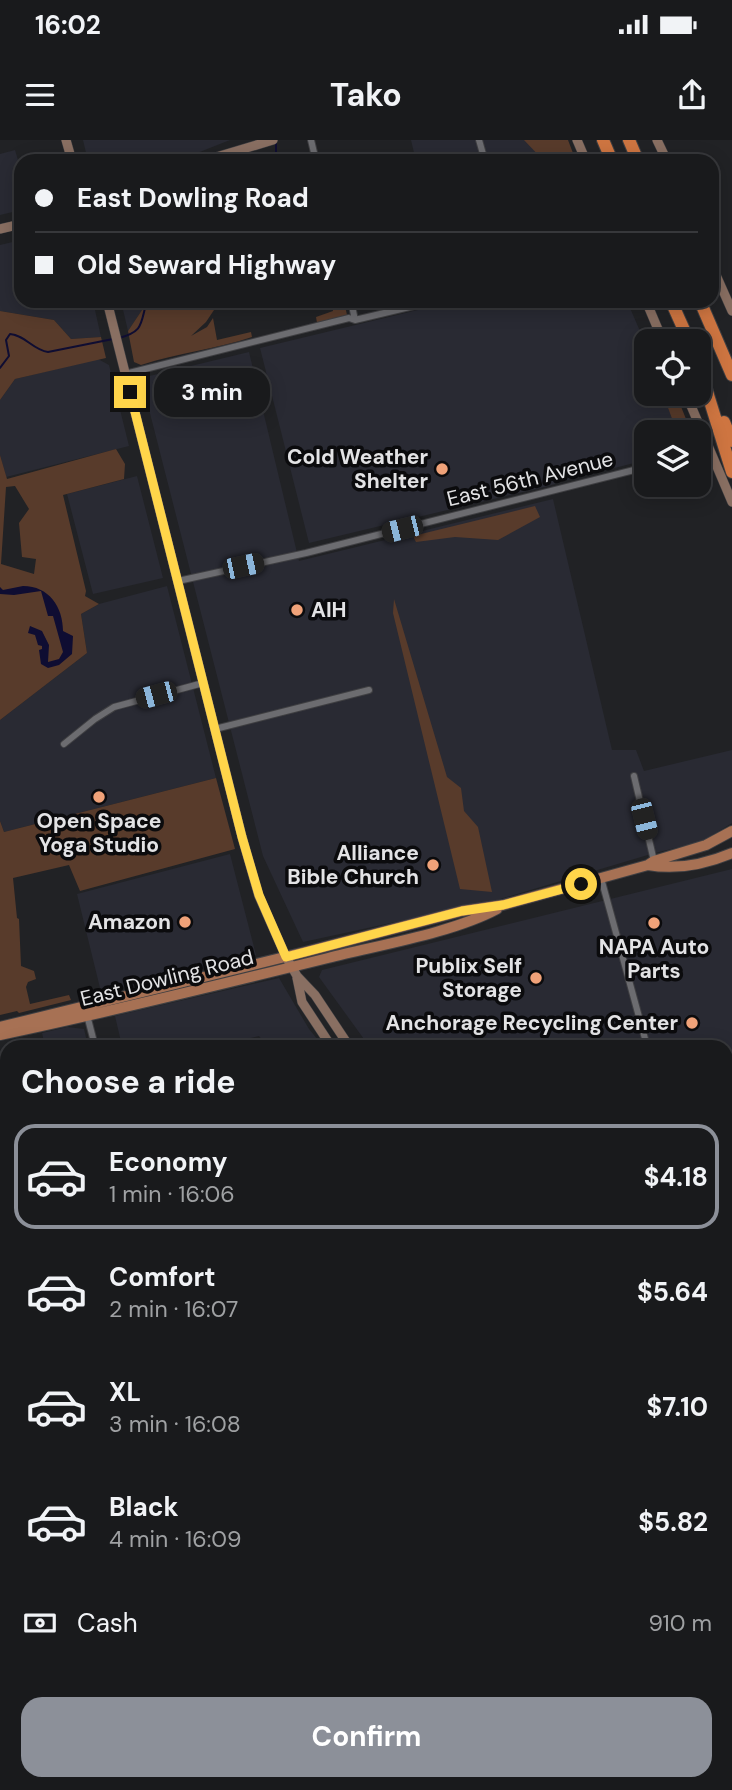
<!DOCTYPE html>
<html lang="en">
<head>
<meta charset="utf-8">
<style>
	:root { --surface:#191a1c; --page:#222325; --text:#f1f3f6; --muted:#9fa1a3; --line:#37383b; --accent:#8c9099 }
	body { margin:0; font-family:"DM Sans",sans-serif; background:var(--page); color:var(--text); height:100vh; display:flex; flex-direction:column; font-size:26px; white-space:nowrap }
	* { box-sizing:border-box; margin:0 }
	p { font-size:23px; color:var(--muted) }
	.icon { flex:none; width:38px; height:38px; fill:none; stroke:currentColor; stroke-width:2; stroke-linecap:round; stroke-linejoin:round }
	.map { position:relative; flex:1; overflow:hidden }
	.details { position:absolute; left:0px; top:900px; width:733px; height:751px; display:flex; flex-direction:column; background:var(--surface); border-radius:21px 21px 0 0; box-shadow:0 4px 18px #0003,0 0 0 2px var(--line) }
	.details>* { flex:none }
	.guide { position:absolute; left:14px; top:14px; width:705px; height:154px; border-radius:21px; box-shadow:0 4px 18px #0003,0 0 0 2px var(--line); display:grid; align-content:center; height:154px; padding:0 21px; background:var(--surface) }
	.fabs { position:absolute; left:634px; top:189px; display:grid; gap:14px }
	.fabs a { display:grid; place-items:center; width:77px; height:77px; border-radius:14px; background:var(--surface); box-shadow:0 4px 18px #0003,0 0 0 2px var(--line); font-size:35px }
	.end { position:absolute; width:32px; height:32px; margin:-16px; border:9px solid #ffd54a; background:#111; box-shadow:0 0 0 4px #111 }
	.from { border-radius:50% }
	.bubble { position:absolute; height:49px; border-radius:21px; background:var(--surface); box-shadow:0 4px 18px #0003,0 0 0 2px var(--line); font-size:23px; font-weight:700; line-height:49px; text-align:center }
	.car { position:absolute; width:21px; height:42px; margin:-21px -10px; border-radius:9px; box-shadow:0 0 5px 2px #0007; background:linear-gradient(#222 24%,#8ab4d8 0 40%,#222 0 76%,#8ab4d8 0 86%,#222 0) }
	.guide b { display:flex; align-items:center; gap:24px; height:66px; font-size:26px }
	.guide b+b { border-top:2px solid var(--line) }
	.guide i { width:18px; height:18px; background:var(--text) }
	ul { padding:0; list-style:none }
	li { display:flex; align-items:center; gap:21px; height:105px; margin:0 14px 10px; padding:0 7px; border:4px solid transparent; border-radius:21px }
	li div { flex:1 }
	li b { display:block; font-size:26px }
	li em { font-style:normal; font-weight:700 }
	li.active { border-color:var(--accent) }
	li>.icon { width:63px; height:63px; stroke-width:1.5 }
	h2 { padding:0 21px; font-size:32px; line-height:84px }
	.pay { display:flex; align-items:center; gap:18px; height:77px; padding:0 21px; font-size:26px }
	.pay p { margin-inline-start:auto }
	.cta { display:flex; gap:14px; margin-top:auto; padding:14px 21px }
	.cta a { flex:1; height:80px; border-radius:21px; background:var(--accent); color:#fff; font-size:28px; font-weight:700; line-height:80px; text-align:center }
	.status { display:flex; justify-content:space-between; align-items:center; height:49px; padding:0 35px; background:var(--surface); direction:ltr }
	.status svg { height:19px; fill:currentColor }
	header { display:flex; justify-content:space-between; align-items:center; height:91px; padding:0 21px; background:var(--surface); font-size:32px; font-weight:700 }
	.map>svg:first-child { display:block }
</style>
</head>
<body>
<div class="status"><b>16:02</b><svg viewBox="0 0 49 12"><path d="M0 12V9h3v3zM5 12V6h3v6zM10 12V3h3v9zM15 12V0h3v12zM26 1h20v11H26zM47 4h2v5h-2z"/></svg></div>
<header><svg class="icon" aria-label="menu" viewBox="0 0 24 24"><path d="M4 6h16M4 12h16M4 18h16"/></svg>Tako<svg class="icon" aria-label="share" viewBox="0 0 24 24"><path d="M12 15V3M7 8l5-5 5 5M5 13v7h14v-7"/></svg></header>
<div class="map">
<svg width="732" height="1650" viewBox="0 0 732 1650">
	<rect width="100%" height="100%" fill="#212225"/>
	<!-- built -->
	<path fill="#292a33" d="M 83,0 L 230,0 L 177,21 L 88,21 Z
		M 411,0 L 528,0 L 547,21 L 416,21 Z
		M 15,10 L 21,30 L 21,70 L 0,75 L 0,14 Z
		M 21,100 L 21,161 L 93,161 L 101,197 L 71,199 L 54,180 L 0,171 L 0,105 Z
		M 121,161 L 148,161 L 128,191 Z
		M 455,161 L 627,161 L 646,205 L 646,254 L 667,254 L 683,292 L 646,292 L 646,320 L 563,341 L 553,331 L 555,344 L 544,347 L 309,403 L 260,208 Z
		M 249,212 L 299,421 L 553,359 L 612,610 L 636,610 L 644,631 L 732,610 L 732,683 L 703,701 L 651,714 L 497,760 L 303,802 L 263,716 L 141,238 Z
		M 98,219 L 109,225 L 129,306 L 6,337 L 0,315 L 0,260 L 15,239 Z
		M 137,336 L 163,438 L 93,454 L 67,354 Z
		M 167,446 L 216,638 L 4,692 L 0,681 L 0,580 L 87,513 L 81,474 L 99,464 Z
		M 230,714 L 256,815 L 101,852 L 77,754 Z
		M 732,729 L 732,1650 L 709,1650 L 707,1643 L 726,1643 L 726,906 L 369,906 L 319,837 L 322,830 Z
		M 279,838 L 309,889 L 323,906 L 267,906 L 259,896 L 215,906 L 122,906 L 115,876 Z
		M 67,887 L 84,889 L 88,906 L 45,906 L 42,893 Z
		M 493,1643 L 678,1643 L 679,1650 L 495,1650 Z"/>
	<!-- green -->
	<path fill="#583b2b" fill-rule="evenodd" d="M 524,0 L 568,0 L 576,21 L 544,21 Z
		M 148,161 L 220,161 L 206,182 L 191,196 L 207,187 L 213,178 L 217,200 L 251,192 L 252,197 C 216,209 178,213 141,225 L 134,222 L 128,191 Z
		M 331,161 L 344,161 L 347,175 L 317,183 L 316,177 L 333,171 Z
		M 0,171 L 54,180 L 71,199 L 101,197 L 106,218 L 15,239 L 0,260 Z
		M 663,254 L 676,254 L 686,279 L 681,286 L 674,284 Z
		M 116,309 L 125,324 L 124,339 L 63,355 L 86,451 L 85,456 L 99,464 L 81,474 L 87,513 L 0,580 L 0,315 L 7,339 ZM 15,346 L 29,369 L 19,383 L 22,417 L 36,419 L 34,434 L 1,424 L 6,347 Z
		M 535,366 L 540,377 L 498,400 L 455,397 L 416,402 L 413,396 Z
		M 394,459 L 447,637 L 461,648 L 464,671 L 478,687 L 492,752 L 460,749 L 393,473 Z
		M 216,638 L 235,709 L 80,751 L 69,725 L 13,738 L 17,778 L 19,779 L 21,826 L 34,831 L 36,839 L 28,842 L 26,847 L 30,864 L 69,855 L 71,860 L 19,873 L 17,871 L 0,875 L 0,681 L 4,692 Z
		M 7,913 L 7,1010 L 0,1012 L 0,915 Z
		M 0,1537 L 7,1539 L 7,1643 L 165,1643 L 165,1650 L 0,1650 Z"/>
	<!-- water -->
	<path fill="#0f0d32" d="M 23,446 C 49,446 63,467 63,491 L 73,496 L 72,514 L 59,525 L 48,528 L 41,524 L 39,510 L 42,509 L 42,506 L 38,505 L 35,495 L 28,493 L 30,486 L 42,491 L 49,505 L 48,522 L 59,519 L 63,512 L 53,476 L 48,476 L 41,451 L 14,455 L 0,454 L 0,447 L 3,450 Z"/>
	<g fill="none" stroke-linecap="round" stroke-linejoin="round">
		<!-- stream -->
		<path stroke="#0f0d32" stroke-width="2" d="M 276,1 L 276,21
			M 119,198 C 145,191 140,183 147,161
			M 0,228 L 9,216 L 6,200 L 10,194 C 25,195 33,210 48,212 L 113,199"/>
		<defs>
			<path id="street" d="M 311,0 L 316,21
				M 479,0 L 485,21
				M 351,161 L 355,180
				M 125,234 L 349,178 L 355,180 L 435,161
				M 698,314 L 710,311
				M 178,441 L 306,413 L 646,327
				M 215,589 L 369,550
				M 64,604 L 95,579 L 114,567 L 203,543
				M 634,636 L 654,721
				M 601,738 L 647,906
				M 87,875 L 95,906
				M 0,1016 L 7,1014
				M 0,1127 L 7,1125
				M 0,1236 L 7,1234
				M 726,1317 L 732,1315
				M 0,1386 L 7,1384
				M 0,1499 L 7,1505
				M 726,1511 L 732,1509
				M 726,1619 L 732,1617
				M 236,1643 L 237,1650
				M 381,1643 L 383,1650
				M 422,1643 L 423,1650"/>
			<path id="secondary" d="M 66,0 L 72,21
				M 577,0 L 586,21
				M 657,0 L 667,21
				M 203,21 L 273,0
				M 0,89 L 21,84
				M 712,126 L 732,171
				M 107,161 L 242,697 L 259,756 L 286,817 L 297,836 L 315,855 L 349,906
				M 646,161 L 663,201
				M 686,254 L 732,362
				M 297,838 L 302,862 L 331,906
				M 693,1643 L 695,1650"/>
			<path id="primary" d="M 648,725 C 677,730 706,724 732,713
				M 0,887 L 305,812 L 462,771 L 503,765 L 648,725 L 654,721 L 706,705 L 732,691
				M 0,895 C 110,872 219,845 328,818 C 379,805 452,793 497,769"/>
			<path id="highway" d="M 603,0 L 612,21
				M 629,0 L 638,21
				M 671,161 L 689,201
				M 700,161 L 732,235
				M 699,226 L 732,332
				M 724,282 L 732,301"/>
		</defs>
		<!-- street casing -->
		<use href="#street" stroke="#3f3f42" stroke-width="8"/>
		<!-- secondary casing -->
		<use href="#secondary" stroke="#3f3f42" stroke-width="10"/>
		<!-- primary casing -->
		<use href="#primary" stroke="#3f3f42" stroke-width="12"/>
		<!-- highway casing -->
		<use href="#highway" stroke="#3f3f42" stroke-width="14"/>
		<!-- street -->
		<use href="#street" stroke="#6c6c70" stroke-width="6"/>
		<!-- secondary -->
		<use href="#secondary" stroke="#896f62" stroke-width="9"/>
		<!-- primary -->
		<use href="#primary" stroke="#a77154" stroke-width="10"/>
		<!-- highway -->
		<use href="#highway" stroke="#ce7541" stroke-width="12"/>
	</g>
	<g fill="none" stroke-linecap="round" stroke-linejoin="round">
		<!-- route -->
		<path stroke="#ffd54a" stroke-width="9" d="M 130,252 L 242,697 L 259,755 L 286,817 L 462,771 L 503,765 L 581,744"/>
	</g>
	<!-- markers -->
	<g fill="#f0a279" stroke="#0b0b0d" stroke-width="2.5">
		<circle cx="442" cy="329" r="7"/>
		<circle cx="297" cy="470" r="7"/>
		<circle cx="99" cy="657" r="7"/>
		<circle cx="433" cy="725" r="7"/>
		<circle cx="185" cy="782" r="7"/>
		<circle cx="654" cy="783" r="7"/>
		<circle cx="536" cy="838" r="7"/>
		<circle cx="692" cy="883" r="7"/>
	</g>
	<g text-anchor="middle" dominant-baseline="central" stroke-width="7" stroke-linejoin="round" paint-order="stroke">
		<!-- poi labels -->
		<g font-size="21" font-weight="bold" fill="#e3e3e5" stroke="#0b0b0d" text-anchor="end">
			<text x="428" y="317">Cold Weather<tspan x="428" dy="24">Shelter</tspan></text>
			<text x="311" y="470" text-anchor="start">AIH</text>
			<text x="99" y="681" text-anchor="middle">Open Space<tspan x="99" dy="24">Yoga Studio</tspan></text>
			<text x="419" y="713">Alliance<tspan x="419" dy="24">Bible Church</tspan></text>
			<text x="171" y="782">Amazon</text>
			<text x="654" y="807" text-anchor="middle">NAPA Auto<tspan x="654" dy="24">Parts</tspan></text>
			<text x="522" y="826">Publix Self<tspan x="522" dy="24">Storage</tspan></text>
			<text x="678" y="883">Anchorage Recycling Center</text>
		</g>
		<!-- street labels -->
		<g font-size="21" fill="#e3e3e5" stroke="#0b0b0d">
			<text transform="translate(530 339) rotate(-14)">East 56th Avenue</text>
			<text transform="translate(167 838) rotate(-14)">East Dowling Road</text>
		</g>
	</g>
</svg>
<div class="fabs">
<a><svg class="icon" aria-label="locate" viewBox="0 0 24 24"><circle cx="12" cy="12" r="6"/><path d="M12 2v4M12 18v4M2 12h4M18 12h4"/></svg></a>
<a><svg class="icon" aria-label="layers" viewBox="0 0 24 24"><path d="M12 4l9 5-9 5-9-5zM3 14l9 5 9-5"/></svg></a>
</div>
<i class="end from" style="left:581px;top:744px"></i>
<i class="end" style="left:130px;top:252px"></i>
<div class="bubble" style="left:154px;top:228px;width:116px">3 min</div>
<i class="car" style="left:402px;top:389px;rotate:256deg"></i>
<i class="car" style="left:243px;top:426px;rotate:78deg"></i>
<i class="car" style="left:156px;top:555px;rotate:255deg"></i>
<i class="car" style="left:644px;top:679px;rotate:166deg"></i>
<div class="guide">
<b><i class="from"></i>East Dowling Road</b>
<b><i></i>Old Seward Highway</b>
</div>
<section class="details">
<h2>Choose a ride</h2>
<ul>
<li class="active"><svg class="icon" aria-label="car" viewBox="0 0 24 24"><path d="M5 17H2v-5l4-1 3-4h7l3 4 3 1v5h-3M9 17h6M6 11h13"/><circle cx="7" cy="17" r="2"/><circle cx="17" cy="17" r="2"/></svg><div><b>Economy</b><p>1 min · 16:06</p></div><em>$4.18</em></li>
<li><svg class="icon" aria-label="car" viewBox="0 0 24 24"><path d="M5 17H2v-5l4-1 3-4h7l3 4 3 1v5h-3M9 17h6M6 11h13"/><circle cx="7" cy="17" r="2"/><circle cx="17" cy="17" r="2"/></svg><div><b>Comfort</b><p>2 min · 16:07</p></div><em>$5.64</em></li>
<li><svg class="icon" aria-label="car" viewBox="0 0 24 24"><path d="M5 17H2v-5l4-1 3-4h7l3 4 3 1v5h-3M9 17h6M6 11h13"/><circle cx="7" cy="17" r="2"/><circle cx="17" cy="17" r="2"/></svg><div><b>XL</b><p>3 min · 16:08</p></div><em>$7.10</em></li>
<li><svg class="icon" aria-label="car" viewBox="0 0 24 24"><path d="M5 17H2v-5l4-1 3-4h7l3 4 3 1v5h-3M9 17h6M6 11h13"/><circle cx="7" cy="17" r="2"/><circle cx="17" cy="17" r="2"/></svg><div><b>Black</b><p>4 min · 16:09</p></div><em>$5.82</em></li>
</ul>
<div class="pay"><svg class="icon" aria-label="cash" viewBox="0 0 24 24"><path d="M3 7h18v10H3z"/><circle cx="12" cy="12" r="2"/></svg>Cash<p>910 m</p></div>
<div class="cta"><a>Confirm</a></div>
</section>
</div>
</body>
</html>
